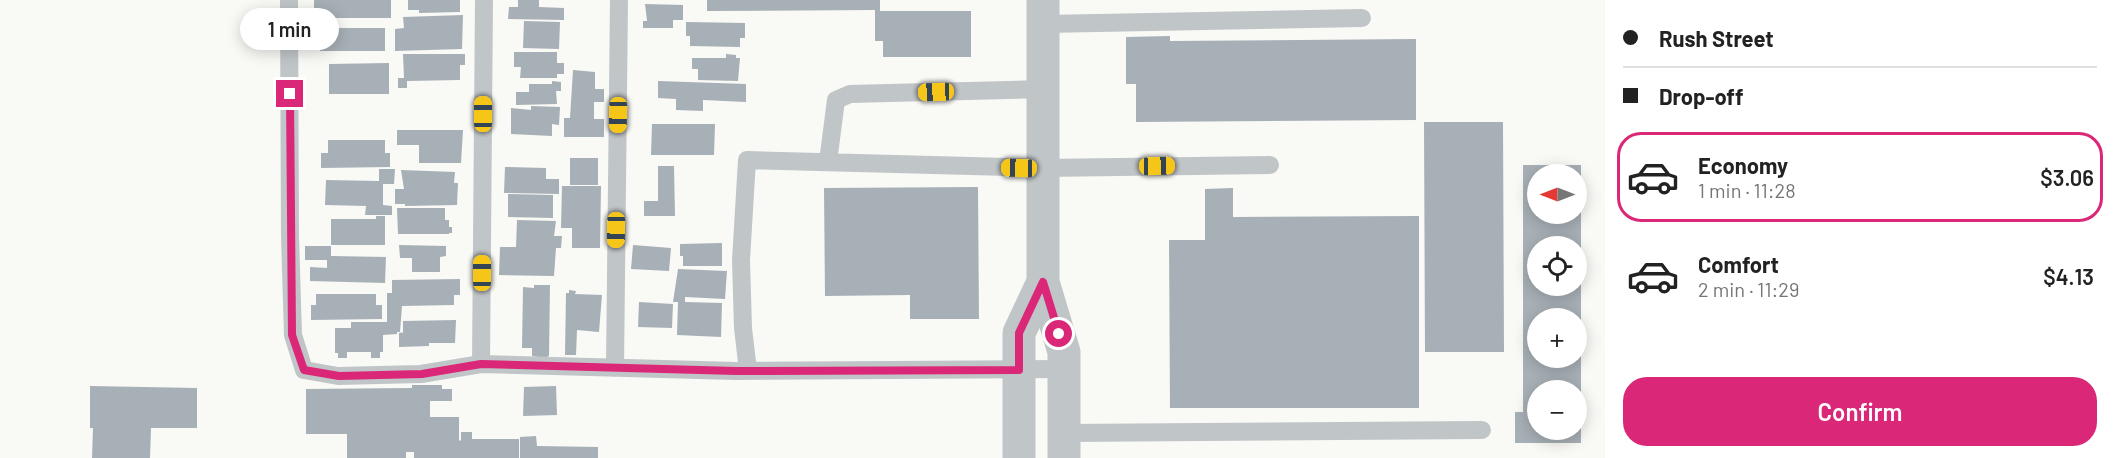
<!DOCTYPE html>
<html lang="en">
<head>
<meta charset="utf-8">
<style>
	:root { --surface:#fff; --page:#f2f2f2; --text:#222; --muted:#767676; --line:#e0e0e0; --accent:#db2777 }
	body { margin:0; font-family:Barlow,sans-serif; background:var(--page); color:var(--text); height:100vh; display:flex; flex-direction:column; font-size:22px; white-space:nowrap }
	* { box-sizing:border-box; margin:0 }
	p { font-size:20px; color:var(--muted) }
	.icon { flex:none; width:33px; height:33px; fill:none; stroke:currentColor; stroke-width:2; stroke-linecap:round; stroke-linejoin:round }
	.map { position:relative; flex:1; overflow:hidden }
	.drawer { display:flex; flex-direction:column; background:var(--surface); width:510px }
	.drawer>* { flex:none }
	.top-card { display:grid; align-content:center; height:132px; padding:0 18px; background:var(--surface) }
	.needle { width:39px; rotate:270deg }
	.tools { position:absolute; left:1527px; top:164px; display:grid; gap:12px }
	.tools a { display:grid; place-items:center; width:60px; height:60px; border-radius:50%; background:var(--surface); box-shadow:0 3px 15px #0003; font-size:30px }
	.end { position:absolute; width:27px; height:27px; margin:-14px; border:8px solid #db2777; background:#fff; box-shadow:0 0 0 3px #fff }
	.from { border-radius:50% }
	.bubble { position:absolute; height:42px; border-radius:21px; background:var(--surface); box-shadow:0 3px 15px #0003; font-size:20px; font-weight:600; line-height:42px; text-align:center }
	.car { position:absolute; width:18px; height:36px; margin:-18px -9px; border-radius:8px; box-shadow:0 0 4px 2px #0007; background:linear-gradient(#f5c518 24%,#345 0 40%,#f5c518 0 76%,#345 0 86%,#f5c518 0) }
	.top-card b { display:flex; align-items:center; gap:21px; height:57px; font-size:22px }
	.top-card b+b { border-top:2px solid var(--line) }
	.top-card i { width:15px; height:15px; background:var(--text) }
	ul { padding:0; list-style:none }
	li { display:flex; align-items:center; gap:18px; height:90px; margin:0 12px 9px; padding:0 6px; border:3px solid transparent; border-radius:24px }
	li div { flex:1 }
	li b { display:block; font-size:22px }
	li em { font-style:normal; font-weight:600 }
	li.on { border-color:var(--accent) }
	li>.icon { width:54px; height:54px; stroke-width:1.5 }
	.button { display:flex; gap:12px; margin-top:auto; padding:12px 18px }
	.button a { flex:1; height:69px; border-radius:24px; background:var(--accent); color:#fff; font-size:24px; font-weight:600; line-height:69px; text-align:center }
	main { display:flex; flex:1; min-height:0 }
	.map>svg:first-child { display:block }
</style>
</head>
<body>
<main>
<div class="map">
<svg width="1605" height="458" viewBox="0 0 1605 458">
	<rect width="100%" height="100%" fill="#f9f9f6"/>
	<!-- building -->
	<path fill="#a7b0b6" fill-rule="evenodd" d="M 314,0 L 391,0 L 391,18 L 314,18 Z
		M 408,0 L 460,0 L 460,12 L 419,13 L 419,10 L 408,10 Z
		M 518,0 L 539,0 L 539,7 L 564,8 L 564,20 L 508,19 L 509,7 L 518,7 Z
		M 707,0 L 880,0 L 880,11 L 971,11 L 971,57 L 883,57 L 883,41 L 875,41 L 875,10 L 707,11 Z
		M 645,4 L 683,5 L 683,20 L 673,20 L 673,28 L 643,28 L 643,21 L 647,21 Z
		M 463,15 L 462,49 L 395,51 L 395,29 L 404,28 L 403,17 Z
		M 524,21 L 560,22 L 559,49 L 523,48 Z
		M 686,22 L 745,23 L 745,38 L 740,38 L 740,47 L 690,46 L 690,36 L 686,36 Z
		M 320,28 L 385,28 L 385,51 L 320,51 Z
		M 1170,36 L 1170,41 L 1416,39 L 1416,120 L 1136,122 L 1136,84 L 1126,84 L 1126,37 Z
		M 514,52 L 557,52 L 557,63 L 564,63 L 564,74 L 557,74 L 557,78 L 520,78 L 521,67 L 514,67 Z
		M 403,54 L 465,54 L 465,65 L 460,65 L 460,80 L 407,81 L 407,88 L 398,88 L 398,78 L 404,78 Z
		M 726,54 L 736,55 L 736,58 L 740,58 L 738,81 L 698,80 L 698,69 L 692,69 L 692,58 L 726,58 Z
		M 389,63 L 389,94 L 329,94 L 329,64 Z
		M 573,70 L 595,72 L 595,89 L 604,89 L 604,102 L 594,102 L 594,119 L 604,119 L 604,137 L 564,137 L 564,118 L 570,118 Z
		M 552,81 L 561,82 L 561,91 L 556,91 L 557,104 L 516,105 L 516,92 L 529,92 L 529,84 L 552,84 Z
		M 658,81 L 746,84 L 746,102 L 703,100 L 703,111 L 676,110 L 676,99 L 658,98 Z
		M 531,106 L 560,107 L 559,125 L 552,124 L 552,136 L 511,134 L 511,108 L 531,110 Z
		M 1424,122 L 1503,122 L 1504,352 L 1425,352 Z
		M 652,124 L 715,124 L 714,155 L 651,155 Z
		M 397,130 L 463,130 L 461,163 L 419,163 L 419,145 L 397,145 Z
		M 328,140 L 385,140 L 385,153 L 390,153 L 390,167 L 321,168 L 321,153 L 328,153 Z
		M 570,158 L 598,158 L 598,185 L 570,185 Z
		M 1523,165 L 1581,165 L 1581,443 L 1515,443 L 1515,412 L 1523,412 ZM 1538,174 L 1576,174 L 1576,213 L 1538,213 ZM 1538,246 L 1576,246 L 1576,285 L 1538,285 ZM 1538,318 L 1576,318 L 1576,357 L 1538,357 ZM 1538,390 L 1576,390 L 1576,429 L 1538,429 Z
		M 658,166 L 674,166 L 675,216 L 644,216 L 644,201 L 658,201 Z
		M 505,167 L 546,168 L 546,179 L 559,179 L 559,194 L 504,193 Z
		M 379,169 L 395,169 L 394,184 L 383,184 L 383,205 L 392,206 L 392,215 L 365,215 L 366,206 L 325,205 L 326,180 L 379,181 Z
		M 401,170 L 455,172 L 454,183 L 458,183 L 457,205 L 405,206 L 405,204 L 395,204 L 395,189 L 404,189 Z
		M 562,186 L 601,186 L 600,248 L 572,248 L 572,228 L 561,228 Z
		M 978,187 L 979,319 L 910,319 L 910,295 L 825,296 L 824,188 Z
		M 1233,188 L 1233,217 L 1419,216 L 1419,408 L 1170,408 L 1169,240 L 1205,240 L 1205,189 Z
		M 508,194 L 553,195 L 553,218 L 508,217 Z
		M 397,208 L 445,208 L 445,220 L 449,220 L 449,227 L 452,227 L 452,233 L 449,233 L 449,234 L 398,234 Z
		M 376,216 L 385,216 L 385,245 L 331,245 L 331,219 L 376,219 Z
		M 517,220 L 556,221 L 554,236 L 562,236 L 561,248 L 556,248 L 554,276 L 499,275 L 500,247 L 516,247 Z
		M 722,243 L 722,266 L 683,266 L 683,256 L 680,256 L 680,244 Z
		M 399,245 L 446,246 L 446,256 L 440,257 L 440,272 L 412,272 L 412,258 L 400,258 Z
		M 633,245 L 671,248 L 669,271 L 631,269 Z
		M 305,246 L 331,246 L 331,256 L 386,257 L 385,283 L 310,281 L 310,267 L 327,268 L 327,260 L 305,260 Z
		M 678,269 L 727,271 L 725,299 L 685,297 L 685,302 L 722,303 L 721,337 L 677,335 L 678,302 L 673,302 Z
		M 460,279 L 460,295 L 454,295 L 454,305 L 402,306 L 400,332 L 397,332 L 397,334 L 383,335 L 383,352 L 380,352 L 380,358 L 371,358 L 371,352 L 347,352 L 347,358 L 338,358 L 338,353 L 335,353 L 335,328 L 351,328 L 351,322 L 387,322 L 387,293 L 392,293 L 392,280 Z
		M 534,285 L 550,285 L 549,356 L 545,358 L 532,356 L 532,348 L 522,348 L 523,287 L 534,288 Z
		M 569,290 L 576,291 L 575,294 L 602,295 L 599,332 L 577,330 L 576,355 L 565,355 L 566,293 L 569,293 Z
		M 316,294 L 376,294 L 376,305 L 382,305 L 382,319 L 311,320 L 311,305 L 316,305 Z
		M 639,302 L 673,304 L 672,328 L 638,327 Z
		M 456,320 L 455,343 L 429,343 L 429,346 L 399,347 L 399,333 L 405,332 L 403,332 L 403,321 Z
		M 412,385 L 442,385 L 442,389 L 452,389 L 452,401 L 430,401 L 430,417 L 459,417 L 459,441 L 461,440 L 461,432 L 472,432 L 472,439 L 519,439 L 519,458 L 414,458 L 414,452 L 406,452 L 406,458 L 347,458 L 347,434 L 306,434 L 306,389 L 412,388 Z
		M 90,386 L 197,388 L 197,428 L 151,428 L 150,458 L 92,458 L 93,428 L 90,428 Z
		M 556,386 L 557,415 L 523,416 L 524,387 Z
		M 536,436 L 537,446 L 598,447 L 598,458 L 520,458 L 520,437 Z"/>
	<g fill="none" stroke-linecap="round" stroke-linejoin="round">
		<!-- service -->
		<path stroke="#c0c5c8" stroke-width="18" d="M 289,0 L 290,236 L 293,335 L 304,370 L 338,376 L 421,374 L 481,364
			M 484,0 L 481,364 L 736,371 L 1065,369
			M 1043,24 L 1362,18
			M 828,162 L 836,100 L 850,94 L 1043,89
			M 615,368 L 619,0
			M 748,371 L 743,328 L 741,260 L 747,160 L 1043,168 L 1270,165
			M 1064,433 L 1482,430"/>
		<!-- tertiary -->
		<path stroke="#c0c5c8" stroke-width="33" d="M 1043,0 L 1043,282 L 1064,352 L 1064,458
			M 1019,458 L 1019,333 L 1043,282"/>
	</g>
	<g fill="none" stroke-linecap="round" stroke-linejoin="round">
		<!-- route -->
		<path stroke="#db2777" stroke-width="8" d="M 290,94 L 292,335 L 304,370 L 339,376 L 422,374 L 481,364 L 736,371 L 1019,370 L 1019,333 L 1043,282 L 1059,334"/>
	</g>
</svg>
<div class="tools">
<a><svg class="needle" viewBox="-14 -14 28 28"><path d="M0-13l5 13h-10z" fill="#e53935"/><path d="M0 13l5-13h-10z" fill="#767676"/></svg></a>
<a><svg class="icon" aria-label="locate" viewBox="0 0 24 24"><circle cx="12" cy="12" r="6"/><path d="M12 2v4M12 18v4M2 12h4M18 12h4"/></svg></a>
<a>+</a>
<a>−</a>
</div>
<i class="end from" style="left:1059px;top:334px"></i>
<i class="end" style="left:290px;top:94px"></i>
<div class="bubble" style="left:240px;top:8px;width:99px">1 min</div>
<i class="car" style="left:936px;top:92px;rotate:268deg"></i>
<i class="car" style="left:483px;top:114px;rotate:0deg"></i>
<i class="car" style="left:618px;top:115px;rotate:181deg"></i>
<i class="car" style="left:1157px;top:166px;rotate:89deg"></i>
<i class="car" style="left:1019px;top:168px;rotate:271deg"></i>
<i class="car" style="left:616px;top:230px;rotate:181deg"></i>
<i class="car" style="left:482px;top:273px;rotate:0deg"></i>
</div>
<section class="drawer">
<div class="top-card">
<b><i class="from"></i>Rush Street</b>
<b><i></i>Drop-off</b>
</div>
<ul>
<li class="on"><svg class="icon" aria-label="car" viewBox="0 0 24 24"><path d="M5 17H2v-5l4-1 3-4h7l3 4 3 1v5h-3M9 17h6M6 11h13"/><circle cx="7" cy="17" r="2"/><circle cx="17" cy="17" r="2"/></svg><div><b>Economy</b><p>1 min · 11:28</p></div><em>$3.06</em></li>
<li><svg class="icon" aria-label="car" viewBox="0 0 24 24"><path d="M5 17H2v-5l4-1 3-4h7l3 4 3 1v5h-3M9 17h6M6 11h13"/><circle cx="7" cy="17" r="2"/><circle cx="17" cy="17" r="2"/></svg><div><b>Comfort</b><p>2 min · 11:29</p></div><em>$4.13</em></li>
</ul>
<div class="button"><a>Confirm</a></div>
</section>
</main>
</body>
</html>
